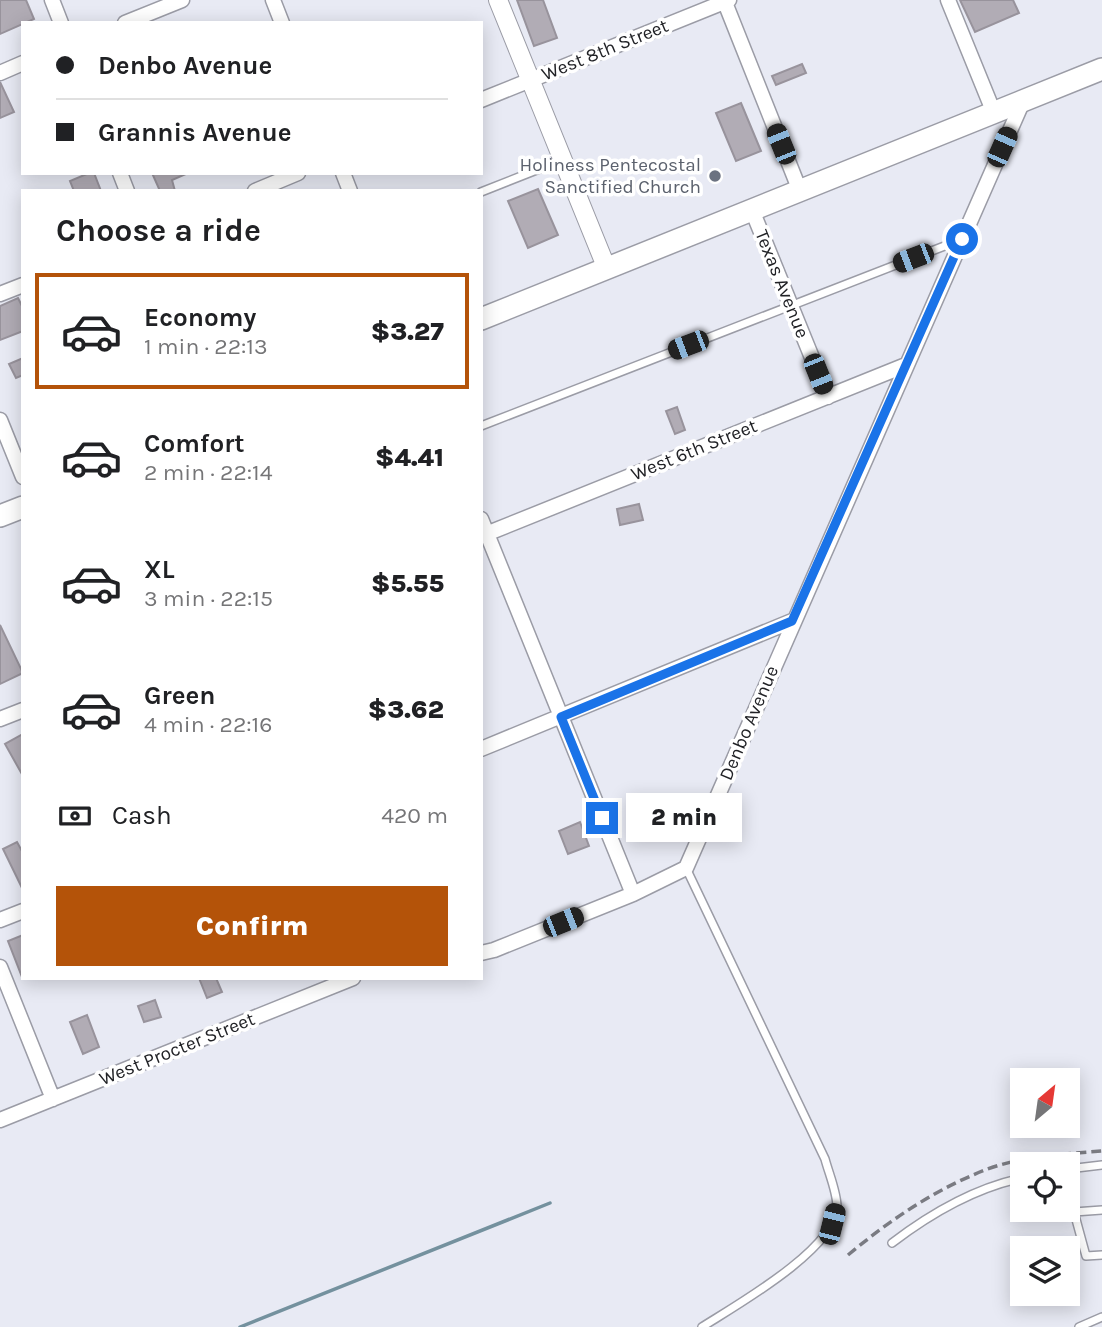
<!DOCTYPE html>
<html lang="en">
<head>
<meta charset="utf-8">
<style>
	:root { --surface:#fff; --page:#f6f6f6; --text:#202124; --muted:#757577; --line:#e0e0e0; --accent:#b45309 }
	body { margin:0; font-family:Karla,sans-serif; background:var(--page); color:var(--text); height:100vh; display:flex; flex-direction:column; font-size:26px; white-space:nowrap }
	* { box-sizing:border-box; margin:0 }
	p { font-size:23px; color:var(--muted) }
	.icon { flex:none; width:38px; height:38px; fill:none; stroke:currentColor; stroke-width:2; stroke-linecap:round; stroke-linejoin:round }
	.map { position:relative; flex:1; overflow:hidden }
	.drawer { position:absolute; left:21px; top:189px; width:462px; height:791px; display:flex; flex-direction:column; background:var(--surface); border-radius:0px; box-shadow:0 4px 18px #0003 }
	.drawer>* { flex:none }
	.banner { position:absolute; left:21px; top:21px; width:462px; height:154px; border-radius:0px; box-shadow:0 4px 18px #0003; display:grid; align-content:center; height:154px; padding:0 35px; background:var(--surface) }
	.needle { width:46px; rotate:29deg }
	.fabs { position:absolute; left:1010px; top:1068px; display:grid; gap:14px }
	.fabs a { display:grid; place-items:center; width:70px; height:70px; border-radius:0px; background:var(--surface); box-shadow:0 4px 18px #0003; font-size:35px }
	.end { position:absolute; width:32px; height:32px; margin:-16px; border:9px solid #1a73e8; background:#fff; box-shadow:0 0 0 4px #fff }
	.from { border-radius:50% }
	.bubble { position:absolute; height:49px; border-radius:0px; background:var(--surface); box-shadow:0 4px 18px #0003; font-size:23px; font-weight:800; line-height:49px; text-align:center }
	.car { position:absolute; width:21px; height:42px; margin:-21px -10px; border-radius:9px; box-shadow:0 0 5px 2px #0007; background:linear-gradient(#222 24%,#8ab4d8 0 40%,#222 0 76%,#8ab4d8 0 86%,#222 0) }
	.banner b { display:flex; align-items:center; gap:24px; height:66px; font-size:26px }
	.banner b+b { border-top:2px solid var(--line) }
	.banner i { width:18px; height:18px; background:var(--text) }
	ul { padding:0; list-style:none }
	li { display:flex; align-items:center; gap:21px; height:116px; margin:0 14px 10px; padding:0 21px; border:4px solid transparent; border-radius:0px }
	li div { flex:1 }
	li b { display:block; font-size:26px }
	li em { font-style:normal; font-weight:800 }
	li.selected { border-color:var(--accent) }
	li>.icon { width:63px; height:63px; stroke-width:1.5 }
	h2 { padding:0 35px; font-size:32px; line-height:84px }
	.pay { display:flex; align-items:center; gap:18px; height:77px; padding:0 35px; font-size:26px }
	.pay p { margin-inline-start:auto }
	.cta { display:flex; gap:14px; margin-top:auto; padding:14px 35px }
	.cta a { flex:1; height:80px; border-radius:0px; background:var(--accent); color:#fff; font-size:28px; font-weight:800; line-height:80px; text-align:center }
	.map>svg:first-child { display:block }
</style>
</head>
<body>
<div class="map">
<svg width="1102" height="1327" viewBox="0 0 1102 1327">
	<rect width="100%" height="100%" fill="#e8eaf4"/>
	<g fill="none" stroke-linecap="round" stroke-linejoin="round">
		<!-- stream -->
		<path stroke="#74919e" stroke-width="3.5" d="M 240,1327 L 550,1203"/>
	</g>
	<!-- building -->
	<path fill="#b1acb5" stroke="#98939c" stroke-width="2" d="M 0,0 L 26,0 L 34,19 L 0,34 Z
		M 517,0 L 543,0 L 557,38 L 534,46 Z
		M 960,0 L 1013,0 L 1019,13 L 975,32 Z
		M 802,64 L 806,73 L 776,85 L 772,76 Z
		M 0,82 L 14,112 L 0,118 Z
		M 741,103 L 761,151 L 736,161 L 716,113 Z
		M 89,173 L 94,173 L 101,191 L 74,191 L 70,181 Z
		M 152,173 L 188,173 L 172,180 L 175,191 L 160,191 Z
		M 538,189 L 558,235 L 528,248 L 508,201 Z
		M 18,298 L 23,308 L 23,331 L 0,340 L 0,306 Z
		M 23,358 L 23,375 L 16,378 L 9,364 Z
		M 677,407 L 685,430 L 675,434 L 666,411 Z
		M 639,504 L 643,520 L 620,525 L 617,509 Z
		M 0,625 L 23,673 L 0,684 Z
		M 23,734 L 23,776 L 5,744 Z
		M 580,822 L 589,846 L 568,854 L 559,831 Z
		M 17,842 L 23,853 L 23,890 L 3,849 Z
		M 23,935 L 23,976 L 22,977 L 8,941 Z
		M 199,978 L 216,978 L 222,992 L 207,998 Z
		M 155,1000 L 161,1017 L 144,1022 L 138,1006 Z
		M 87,1015 L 99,1047 L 83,1054 L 70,1022 Z"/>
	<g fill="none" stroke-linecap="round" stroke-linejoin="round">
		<defs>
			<path id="service" d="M 481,192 L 562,160
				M 481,426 L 960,240
				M 686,868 L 825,1159 C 829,1174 837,1192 837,1207 C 836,1249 735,1306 702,1327
				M 1068,1169 L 1102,1165
				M 1102,1210 L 1074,1212 L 1086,1256 L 1102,1255
				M 892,1243 C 930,1214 975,1188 1022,1178
				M 1079,1327 L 1102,1317"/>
			<path id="minor" d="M 52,0 L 61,23
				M 273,0 L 282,23
				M 724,0 L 800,191
				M 948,0 L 994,113
				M 125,23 L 182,0
				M 0,73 L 23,63
				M 481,100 L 729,0
				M 120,173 L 127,191
				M 343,173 L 350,191
				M 255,191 L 298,173
				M 752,210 L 828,397
				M 0,294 L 23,285
				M 0,420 L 23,477
				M 481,519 L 633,894
				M 481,536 L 906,365
				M 0,719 L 23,710
				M 481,749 L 792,621
				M 0,920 L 23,911
				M 481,953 L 494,950 L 633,894 L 686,868 L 1023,101
				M 0,967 L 53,1099
				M 0,1120 L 353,978"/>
			<path id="tertiary" d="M 498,0 L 607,269"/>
			<path id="secondary" d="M 481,319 L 1102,69
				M 0,516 L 23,507"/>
		</defs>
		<!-- service casing -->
		<use href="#service" stroke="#9b9ca6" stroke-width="10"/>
		<!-- minor casing -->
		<use href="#minor" stroke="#9b9ca6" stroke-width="17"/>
		<!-- tertiary casing -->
		<use href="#tertiary" stroke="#9b9ca6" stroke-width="20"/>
		<!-- secondary casing -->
		<use href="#secondary" stroke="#9b9ca6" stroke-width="24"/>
		<!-- service -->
		<use href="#service" stroke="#fff" stroke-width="7"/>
		<!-- minor -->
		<use href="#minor" stroke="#fff" stroke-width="14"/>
		<!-- tertiary -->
		<use href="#tertiary" stroke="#fff" stroke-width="18"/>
		<!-- secondary -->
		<use href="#secondary" stroke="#fff" stroke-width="21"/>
		<!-- rail -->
		<path stroke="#7a7b82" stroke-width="3.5" stroke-dasharray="10 5" stroke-linecap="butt" d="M 848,1255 C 890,1220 934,1190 985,1170 C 1021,1156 1064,1154 1102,1151"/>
	</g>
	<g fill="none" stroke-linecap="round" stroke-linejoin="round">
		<!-- route -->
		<path stroke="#1a73e8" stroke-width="9" d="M 602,818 L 561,717 L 792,621 L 962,239"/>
	</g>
	<!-- markers -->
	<circle fill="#6b7280" stroke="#fff" stroke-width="2.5" cx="715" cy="176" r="7"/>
	<g text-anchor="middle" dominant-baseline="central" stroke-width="7" stroke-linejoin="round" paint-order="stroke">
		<!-- street labels -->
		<g font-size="19" fill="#212226" stroke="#fff">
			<text transform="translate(605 50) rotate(-22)">West 8th Street</text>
			<text transform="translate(782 284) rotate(68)">Texas Avenue</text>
			<text transform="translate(694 450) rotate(-22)">West 6th Street</text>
			<text transform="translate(749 723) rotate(-67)">Denbo Avenue</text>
			<text transform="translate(177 1049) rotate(-22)">West Procter Street</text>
		</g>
		<!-- worship labels -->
		<g font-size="19" fill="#5b616d" stroke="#fff" text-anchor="end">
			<text x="701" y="165">Holiness Pentecostal<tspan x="701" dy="22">Sanctified Church</tspan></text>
		</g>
	</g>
</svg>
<div class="fabs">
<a><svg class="needle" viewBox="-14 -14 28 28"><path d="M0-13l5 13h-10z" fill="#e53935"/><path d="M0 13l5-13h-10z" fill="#757577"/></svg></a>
<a><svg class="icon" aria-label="locate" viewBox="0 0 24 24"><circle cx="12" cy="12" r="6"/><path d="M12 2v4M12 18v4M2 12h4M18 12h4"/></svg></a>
<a><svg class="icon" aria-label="layers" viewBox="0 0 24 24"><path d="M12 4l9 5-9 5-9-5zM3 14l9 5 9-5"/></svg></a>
</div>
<i class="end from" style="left:962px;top:239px"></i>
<i class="end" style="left:602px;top:818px"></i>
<div class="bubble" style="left:626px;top:793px;width:116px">2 min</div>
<i class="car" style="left:781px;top:144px;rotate:338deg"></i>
<i class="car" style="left:1002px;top:147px;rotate:24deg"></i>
<i class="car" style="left:913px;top:258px;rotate:249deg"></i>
<i class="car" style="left:688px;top:345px;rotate:249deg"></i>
<i class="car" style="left:818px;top:374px;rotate:158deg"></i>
<i class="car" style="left:563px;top:922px;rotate:68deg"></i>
<i class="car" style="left:832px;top:1224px;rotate:14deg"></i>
<div class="banner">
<b><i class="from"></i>Denbo Avenue</b>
<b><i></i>Grannis Avenue</b>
</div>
<section class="drawer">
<h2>Choose a ride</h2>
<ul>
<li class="selected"><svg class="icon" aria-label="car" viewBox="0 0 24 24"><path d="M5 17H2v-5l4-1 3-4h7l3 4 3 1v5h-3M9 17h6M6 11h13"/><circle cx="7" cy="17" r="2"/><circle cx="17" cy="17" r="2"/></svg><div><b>Economy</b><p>1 min · 22:13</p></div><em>$3.27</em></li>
<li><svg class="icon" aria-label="car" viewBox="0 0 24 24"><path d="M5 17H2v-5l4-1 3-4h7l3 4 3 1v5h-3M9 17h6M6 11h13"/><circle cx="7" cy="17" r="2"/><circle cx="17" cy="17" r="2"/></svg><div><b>Comfort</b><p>2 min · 22:14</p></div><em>$4.41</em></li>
<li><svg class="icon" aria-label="car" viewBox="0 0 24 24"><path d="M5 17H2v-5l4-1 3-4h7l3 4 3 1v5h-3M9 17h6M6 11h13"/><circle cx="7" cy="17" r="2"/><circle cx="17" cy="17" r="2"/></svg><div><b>XL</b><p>3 min · 22:15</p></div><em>$5.55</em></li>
<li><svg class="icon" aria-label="car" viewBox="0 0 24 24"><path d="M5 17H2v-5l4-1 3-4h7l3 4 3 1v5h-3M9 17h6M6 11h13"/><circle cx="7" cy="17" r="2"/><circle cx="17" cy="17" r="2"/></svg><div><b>Green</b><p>4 min · 22:16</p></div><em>$3.62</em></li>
</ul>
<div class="pay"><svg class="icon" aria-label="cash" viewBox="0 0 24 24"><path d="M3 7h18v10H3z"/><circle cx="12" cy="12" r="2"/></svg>Cash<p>420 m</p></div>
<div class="cta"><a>Confirm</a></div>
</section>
</div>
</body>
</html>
